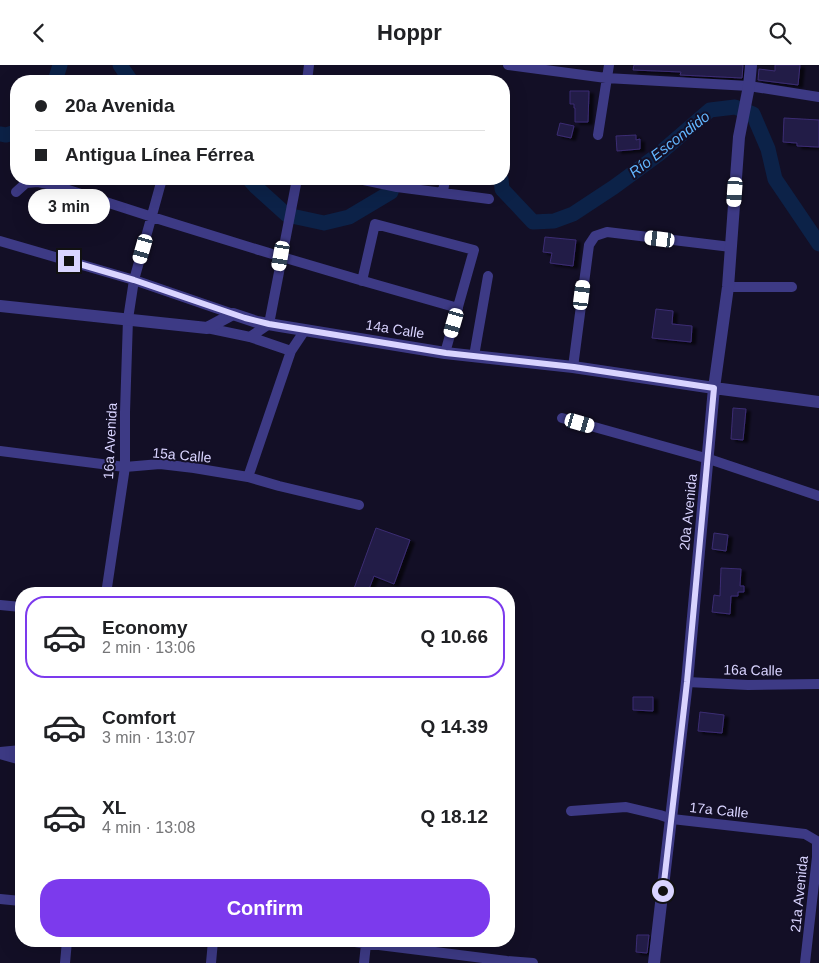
<!DOCTYPE html>
<html lang="en">
<head>
<meta charset="utf-8">
<style>
	:root { --surface:#fff; --page:#f2f2f2; --text:#202124; --muted:#757577; --line:#e0e0e0; --accent:#7c3aed }
	body { margin:0; font-family:Arial,sans-serif; background:var(--page); color:var(--text); height:100vh; display:flex; flex-direction:column; font-size:19px; white-space:nowrap }
	* { box-sizing:border-box; margin:0 }
	p { font-size:16px; color:var(--muted) }
	.icon { flex:none; width:28px; height:28px; fill:none; stroke:currentColor; stroke-width:2; stroke-linecap:round; stroke-linejoin:round }
	.map { position:relative; flex:1; overflow:hidden }
	.panel { position:absolute; left:15px; top:522px; width:500px; height:360px; display:flex; flex-direction:column; background:var(--surface); border-radius:20px; box-shadow:0 5px 20px #0002 }
	.panel>* { flex:none }
	.top-card { position:absolute; left:10px; top:10px; width:500px; height:110px; border-radius:20px; box-shadow:0 5px 20px #0002; display:grid; align-content:center; height:110px; padding:0 25px; background:var(--surface) }
	.end { position:absolute; width:22px; height:22px; margin:-11px; border:6px solid #d9d4ff; background:#111; box-shadow:0 0 0 2px #111 }
	.from { border-radius:50% }
	.bubble { position:absolute; height:35px; border-radius:18px; background:var(--surface); box-shadow:0 5px 20px #0002; font-size:16px; font-weight:800; line-height:35px; text-align:center }
	.car { position:absolute; width:15px; height:30px; margin:-15px -8px; border-radius:6px; box-shadow:0 0 4px 1px #0007; background:linear-gradient(#fff 24%,#345 0 40%,#fff 0 76%,#345 0 86%,#fff 0) }
	.top-card b { display:flex; align-items:center; gap:18px; height:48px; font-size:19px }
	.top-card b+b { border-top:1px solid var(--line) }
	.top-card i { width:12px; height:12px; background:var(--text) }
	ul { padding:9px 0 0; list-style:none }
	li { display:flex; align-items:center; gap:15px; height:82px; margin:0 10px 8px; padding:0 15px; border:2px solid transparent; border-radius:20px }
	li div { flex:1 }
	li b { display:block; font-size:19px }
	li em { font-style:normal; font-weight:800 }
	li.selected { border-color:var(--accent) }
	li>.icon { width:45px; height:45px; stroke-width:1.5 }
	.cta { display:flex; gap:10px; margin-top:auto; padding:10px 25px }
	.cta a { flex:1; height:58px; border-radius:20px; background:var(--accent); color:#fff; font-size:20px; font-weight:800; line-height:58px; text-align:center }
	header { display:flex; justify-content:space-between; align-items:center; height:65px; padding:0 25px; background:var(--surface); font-size:22px; font-weight:800 }
	.map>svg:first-child { display:block }
</style>
</head>
<body>
<header><svg class="icon" aria-label="back" viewBox="0 0 24 24"><path d="M15 5l-7 7 7 7"/></svg>Hoppr<svg class="icon" aria-label="search" viewBox="0 0 24 24"><circle cx="10" cy="10" r="6"/><path d="M15 15l6 6"/></svg></header>
<div class="map">
<svg width="819" height="898" viewBox="0 0 819 898">
	<defs>
		<filter id="shadow"><feDropShadow dx="4.5" dy="2.5" stdDeviation="1" flood-color="#0009"/></filter>
	</defs>
	<rect width="100%" height="100%" fill="#130f26"/>
	<g fill="none" stroke-linecap="round" stroke-linejoin="round">
		<!-- river -->
		<path stroke="#0c2248" stroke-width="15" d="M 120,0 L 131,16
			M 55,16 L 60,0
			M 0,69 L 6,70 L 16,67
			M 249,114 L 256,122 L 287,150 L 324,158 L 349,152 L 391,127 L 395,114
			M 501,114 L 502,124 L 533,157 L 554,156 L 573,149 L 614,122 L 659,89 L 710,45 L 735,42 L 753,49 L 768,84 L 775,114 L 819,179"/>
	</g>
	<!-- building -->
	<path fill="#241b47" stroke="#3b2d73" filter="url(#shadow)" d="M 634,0 L 743,0 L 742,13 L 680,10 L 681,7 L 633,5 Z
		M 775,0 L 800,0 L 798,20 L 758,15 L 759,4 L 775,6 Z
		M 570,26 L 589,26 L 588,57 L 575,57 L 575,43 L 574,43 L 574,39 L 570,39 Z
		M 784,53 L 819,55 L 819,82 L 797,81 L 797,78 L 783,77 Z
		M 560,58 L 574,61 L 571,73 L 557,70 Z
		M 636,70 L 636,75 L 640,74 L 640,84 L 617,86 L 616,71 Z
		M 545,172 L 576,175 L 573,201 L 550,198 L 552,188 L 543,187 Z
		M 656,244 L 673,246 L 672,259 L 692,261 L 691,277 L 652,273 Z
		M 733,343 L 746,344 L 743,375 L 731,374 Z
		M 376,463 L 410,475 L 394,519 L 374,511 L 367,529 L 352,529 Z
		M 714,468 L 728,470 L 726,486 L 712,484 Z
		M 721,503 L 741,504 L 740,521 L 744,521 L 744,527 L 738,527 L 738,531 L 731,531 L 730,549 L 712,547 L 714,530 L 720,531 Z
		M 633,632 L 653,632 L 653,646 L 633,645 Z
		M 700,647 L 724,650 L 722,668 L 698,666 Z
		M 637,870 L 649,870 L 647,888 L 636,887 Z"/>
	<g fill="none" stroke-linecap="round" stroke-linejoin="round">
		<!-- minor -->
		<path stroke="#3d3a85" stroke-width="10" d="M 508,0 L 606,13 L 749,21 L 819,32
			M 307,16 L 309,0
			M 598,70 L 609,0
			M 359,114 L 397,122 L 489,134
			M 16,127 L 26,118 L 38,117 L 53,120 C 187,164 322,205 458,243
			M 443,127 L 445,114
			M 0,176 L 134,215 L 233,249
			M 362,216 L 375,159 L 474,185 L 445,288
			M 728,222 L 792,222
			M 207,263 L 250,272 L 291,286 L 248,412
			M 250,272 L 269,259 L 297,114
			M 291,286 L 305,265
			M 474,291 L 488,211
			M 573,302 L 587,195 L 589,180 L 595,171 L 607,167 L 731,182
			M 562,353 L 709,394 L 819,431
			M 0,386 L 125,402 L 160,399 L 194,403 L 248,412 L 279,421 L 359,440
			M 106,529 L 125,402 L 125,347 L 128,254 L 134,215 L 162,114
			M 0,540 L 21,542
			M 687,617 L 748,620 L 819,619
			M 0,687 L 21,685
			M 0,689 L 21,695
			M 571,746 L 626,742 L 660,750 L 672,754 L 805,769 L 817,776 L 817,792 L 805,898
			M 0,834 L 21,836
			M 347,876 L 507,896 L 533,898
			M 65,898 L 67,876
			M 211,898 L 213,876
			M 364,898 L 366,879"/>
		<!-- tertiary -->
		<path stroke="#3d3a85" stroke-width="12" d="M 0,241 L 207,263 L 233,249 L 257,257 L 280,261 L 445,288 L 573,302 L 714,323 L 819,337
			M 654,898 L 687,617 L 714,323 L 728,222 L 739,72 L 749,21 L 751,0"/>
	</g>
	<g fill="none" stroke-linecap="round" stroke-linejoin="round">
		<!-- route -->
		<path stroke="#d9d4ff" stroke-width="6" d="M 69,196 L 134,215 L 245,253 L 269,259 L 446,288 L 574,302 L 714,323 L 687,617 L 663,826"/>
	</g>
	<g text-anchor="middle" dominant-baseline="central" stroke-width="4" stroke-linejoin="round" paint-order="stroke">
		<!-- street labels -->
		<g font-size="14" fill="#d9d4ff" stroke="#130f26">
			<text transform="translate(395 264) rotate(9)">14a Calle</text>
			<text transform="translate(110 376) rotate(-87)">16a Avenida</text>
			<text transform="translate(182 390) rotate(5)">15a Calle</text>
			<text transform="translate(688 447) rotate(-84)">20a Avenida</text>
			<text transform="translate(753 605) rotate(1)">16a Calle</text>
			<text transform="translate(719 745) rotate(6)">17a Calle</text>
			<text transform="translate(799 829) rotate(-84)">21a Avenida</text>
		</g>
		<!-- water labels -->
		<g font-size="15" font-style="italic" fill="#62b6ff" stroke="#130f26">
			<text transform="translate(669 79) rotate(-38)">Río Escondido</text>
		</g>
	</g>
</svg>
<i class="end from" style="left:663px;top:826px"></i>
<i class="end" style="left:69px;top:196px"></i>
<div class="bubble" style="left:28px;top:124px;width:82px">3 min</div>
<i class="car" style="left:735px;top:127px;rotate:184deg"></i>
<i class="car" style="left:660px;top:174px;rotate:277deg"></i>
<i class="car" style="left:143px;top:184px;rotate:196deg"></i>
<i class="car" style="left:281px;top:191px;rotate:190deg"></i>
<i class="car" style="left:582px;top:230px;rotate:7deg"></i>
<i class="car" style="left:454px;top:258px;rotate:196deg"></i>
<i class="car" style="left:580px;top:358px;rotate:106deg"></i>
<div class="top-card">
<b><i class="from"></i>20a Avenida</b>
<b><i></i>Antigua Línea Férrea</b>
</div>
<section class="panel">
<ul>
<li class="selected"><svg class="icon" aria-label="car" viewBox="0 0 24 24"><path d="M5 17H2v-5l4-1 3-4h7l3 4 3 1v5h-3M9 17h6M6 11h13"/><circle cx="7" cy="17" r="2"/><circle cx="17" cy="17" r="2"/></svg><div><b>Economy</b><p>2 min · 13:06</p></div><em>Q 10.66</em></li>
<li><svg class="icon" aria-label="car" viewBox="0 0 24 24"><path d="M5 17H2v-5l4-1 3-4h7l3 4 3 1v5h-3M9 17h6M6 11h13"/><circle cx="7" cy="17" r="2"/><circle cx="17" cy="17" r="2"/></svg><div><b>Comfort</b><p>3 min · 13:07</p></div><em>Q 14.39</em></li>
<li><svg class="icon" aria-label="car" viewBox="0 0 24 24"><path d="M5 17H2v-5l4-1 3-4h7l3 4 3 1v5h-3M9 17h6M6 11h13"/><circle cx="7" cy="17" r="2"/><circle cx="17" cy="17" r="2"/></svg><div><b>XL</b><p>4 min · 13:08</p></div><em>Q 18.12</em></li>
</ul>
<div class="cta"><a>Confirm</a></div>
</section>
</div>
</body>
</html>
